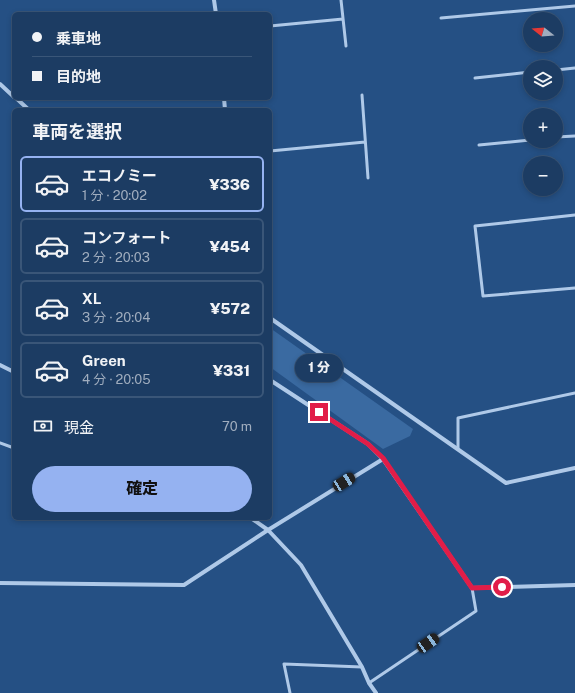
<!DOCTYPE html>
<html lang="ja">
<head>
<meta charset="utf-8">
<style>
	:root { --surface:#1c3c63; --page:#29476c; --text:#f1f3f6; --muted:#a0adbe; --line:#3a5678; --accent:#95b2f1 }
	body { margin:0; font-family:"Public Sans","Noto Sans JP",sans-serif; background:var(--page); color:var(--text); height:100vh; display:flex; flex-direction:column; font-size:15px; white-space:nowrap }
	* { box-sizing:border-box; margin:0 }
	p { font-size:13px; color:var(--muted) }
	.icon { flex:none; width:22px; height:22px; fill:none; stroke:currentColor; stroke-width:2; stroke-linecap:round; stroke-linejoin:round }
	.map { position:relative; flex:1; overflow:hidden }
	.details { position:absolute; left:12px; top:108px; width:260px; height:412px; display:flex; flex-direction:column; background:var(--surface); border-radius:6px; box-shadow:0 2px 6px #0003,0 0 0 1px var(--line) }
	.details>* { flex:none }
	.top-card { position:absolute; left:12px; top:12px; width:260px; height:88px; border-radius:6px; box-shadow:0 2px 6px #0003,0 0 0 1px var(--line); display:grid; align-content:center; height:88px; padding:0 20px; background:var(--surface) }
	.needle { width:26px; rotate:287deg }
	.controls { position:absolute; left:523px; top:12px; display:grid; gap:8px }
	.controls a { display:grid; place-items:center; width:40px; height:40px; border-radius:50%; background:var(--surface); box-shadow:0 2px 6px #0003,0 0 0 1px var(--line); font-size:20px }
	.end { position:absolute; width:18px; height:18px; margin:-9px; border:5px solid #e11d48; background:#fff; box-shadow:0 0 0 2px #fff }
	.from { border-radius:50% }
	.bubble { position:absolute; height:28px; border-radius:14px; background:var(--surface); box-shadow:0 2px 6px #0003,0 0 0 1px var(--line); font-size:13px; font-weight:800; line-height:28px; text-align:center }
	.car { position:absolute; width:12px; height:24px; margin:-12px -6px; border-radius:5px; box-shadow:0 0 3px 1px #0007; background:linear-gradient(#222 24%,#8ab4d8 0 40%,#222 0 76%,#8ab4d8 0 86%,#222 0) }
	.top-card b { display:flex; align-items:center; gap:14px; height:38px; font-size:15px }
	.top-card b+b { border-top:1px solid var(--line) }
	.top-card i { width:10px; height:10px; background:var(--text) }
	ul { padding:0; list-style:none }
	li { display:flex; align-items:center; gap:12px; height:56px; margin:0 8px 6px; padding:0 12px; border:2px solid var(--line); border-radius:6px }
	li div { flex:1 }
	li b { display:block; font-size:15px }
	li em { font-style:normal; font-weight:800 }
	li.on { border-color:var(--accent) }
	li>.icon { width:36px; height:36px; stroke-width:1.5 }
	h2 { padding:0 20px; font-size:18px; line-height:48px }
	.pay { display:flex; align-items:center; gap:10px; height:44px; padding:0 20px; font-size:15px }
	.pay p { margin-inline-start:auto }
	.button { display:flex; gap:8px; margin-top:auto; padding:8px 20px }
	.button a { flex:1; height:46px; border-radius:24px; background:var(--accent); color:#111; font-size:16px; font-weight:800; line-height:46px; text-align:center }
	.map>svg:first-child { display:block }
</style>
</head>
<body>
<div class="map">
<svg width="575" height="693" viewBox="0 0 575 693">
	<rect width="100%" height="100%" fill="#255084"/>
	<!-- green -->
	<path fill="#3a6aa1" d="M 270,328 L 413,429 L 410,436 L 383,449 L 270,367 Z"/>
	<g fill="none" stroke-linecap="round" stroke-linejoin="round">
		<!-- lane -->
		<path stroke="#afc9e8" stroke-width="3" d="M 341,0 L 346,46
			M 441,18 L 575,6
			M 270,26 L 343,19
			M 556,70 L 575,68
			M 475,78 L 530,72
			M 362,95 L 368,178
			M 556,137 L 575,136
			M 479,145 L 530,140
			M 270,151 L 365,142
			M 575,215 L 475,226 L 483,296 L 575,288
			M 12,370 L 14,367
			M 0,443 L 14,448
			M 458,449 L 458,418 L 575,393
			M 369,683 L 476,611 L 472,588
			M 290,693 L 284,664 L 362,667"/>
		<!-- street -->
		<path stroke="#afc9e8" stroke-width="4" d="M 214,0 L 216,14
			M 0,84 L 14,97
			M 16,98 L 29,110
			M 224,98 L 225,110
			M 270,318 L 506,483 L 575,468
			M 0,365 L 14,372
			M 270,380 L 368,444 L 383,459 L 472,588 L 575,585
			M 251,518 L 268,530 L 301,565 L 362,667 L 369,683 L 376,693
			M 0,583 L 184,585 L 268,530 L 383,459"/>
	</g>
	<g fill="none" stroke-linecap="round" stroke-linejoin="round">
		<!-- route -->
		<path stroke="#e11d48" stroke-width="5" d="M 319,412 L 368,444 L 383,458 L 472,588 L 502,587"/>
	</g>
</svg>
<div class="controls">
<a><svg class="needle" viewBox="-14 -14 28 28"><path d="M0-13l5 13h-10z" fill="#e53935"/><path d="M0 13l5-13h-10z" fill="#a0adbe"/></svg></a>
<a><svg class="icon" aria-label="layers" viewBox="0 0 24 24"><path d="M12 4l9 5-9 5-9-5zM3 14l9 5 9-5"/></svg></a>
<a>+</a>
<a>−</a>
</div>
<i class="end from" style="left:502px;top:587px"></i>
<i class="end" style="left:319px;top:412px"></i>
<div class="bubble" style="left:295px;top:354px;width:48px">1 分</div>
<i class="car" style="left:344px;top:482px;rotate:58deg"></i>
<i class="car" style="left:428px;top:643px;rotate:56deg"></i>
<div class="top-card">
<b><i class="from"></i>乗車地</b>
<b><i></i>目的地</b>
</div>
<section class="details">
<h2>車両を選択</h2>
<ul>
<li class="on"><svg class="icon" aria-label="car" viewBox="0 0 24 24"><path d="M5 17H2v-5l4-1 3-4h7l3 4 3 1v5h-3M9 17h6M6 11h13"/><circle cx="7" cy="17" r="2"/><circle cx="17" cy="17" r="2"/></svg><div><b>エコノミー</b><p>1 分 · 20:02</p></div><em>¥336</em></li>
<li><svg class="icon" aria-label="car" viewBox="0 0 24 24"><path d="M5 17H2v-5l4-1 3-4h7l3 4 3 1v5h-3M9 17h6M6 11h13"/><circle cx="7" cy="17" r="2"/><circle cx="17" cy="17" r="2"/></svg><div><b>コンフォート</b><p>2 分 · 20:03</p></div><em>¥454</em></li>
<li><svg class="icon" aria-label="car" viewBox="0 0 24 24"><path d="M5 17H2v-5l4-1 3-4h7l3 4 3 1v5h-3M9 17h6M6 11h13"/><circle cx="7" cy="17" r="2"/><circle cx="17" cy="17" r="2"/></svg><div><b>XL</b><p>3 分 · 20:04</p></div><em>¥572</em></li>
<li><svg class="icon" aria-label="car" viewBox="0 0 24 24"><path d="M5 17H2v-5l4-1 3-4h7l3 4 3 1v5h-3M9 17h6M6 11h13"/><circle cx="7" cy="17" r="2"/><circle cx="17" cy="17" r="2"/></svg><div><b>Green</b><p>4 分 · 20:05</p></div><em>¥331</em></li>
</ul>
<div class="pay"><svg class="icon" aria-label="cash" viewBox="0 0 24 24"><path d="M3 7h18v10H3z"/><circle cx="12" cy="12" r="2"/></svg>現金<p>70 m</p></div>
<div class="button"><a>確定</a></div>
</section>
</div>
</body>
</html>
